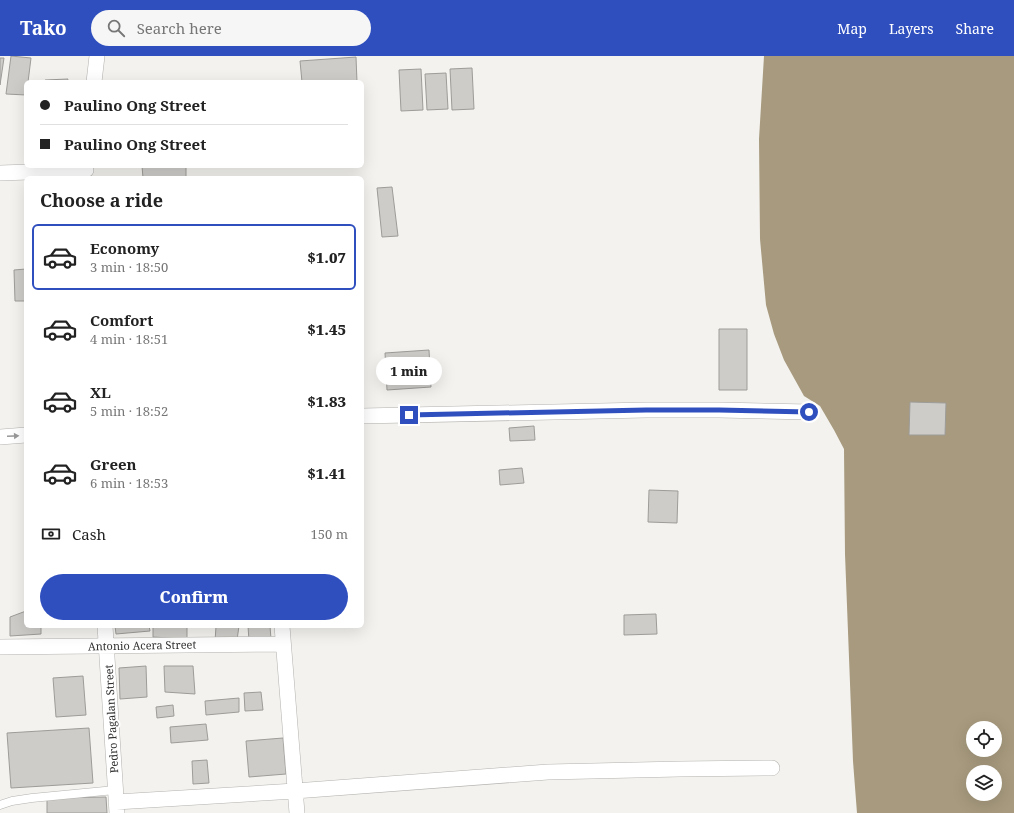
<!DOCTYPE html>
<html lang="en">
<head>
<meta charset="utf-8">
<style>
	:root { --surface:#fff; --page:#f6f6f6; --text:#222; --muted:#767676; --line:#e0e0e0; --accent:#2f4fbf }
	body { margin:0; font-family:"Noto Serif",serif; background:var(--page); color:var(--text); height:100vh; display:flex; flex-direction:column; font-size:15px; white-space:nowrap }
	* { box-sizing:border-box; margin:0 }
	p { font-size:13px; color:var(--muted) }
	.icon { flex:none; width:22px; height:22px; fill:none; stroke:currentColor; stroke-width:2; stroke-linecap:round; stroke-linejoin:round }
	.map { position:relative; flex:1; overflow:hidden }
	.sheet { position:absolute; left:24px; top:120px; width:340px; height:452px; display:flex; flex-direction:column; background:var(--surface); border-radius:6px; box-shadow:0 4px 16px #0002 }
	.sheet>* { flex:none }
	.guide { position:absolute; left:24px; top:24px; width:340px; height:88px; border-radius:6px; box-shadow:0 4px 16px #0002; display:grid; align-content:center; height:88px; padding:0 16px; background:var(--surface) }
	.buttons { position:absolute; left:966px; top:665px; display:grid; gap:8px }
	.buttons a { display:grid; place-items:center; width:36px; height:36px; border-radius:50%; background:var(--surface); box-shadow:0 4px 16px #0002; font-size:20px }
	.end { position:absolute; width:18px; height:18px; margin:-9px; border:5px solid #2f4fbf; background:#fff; box-shadow:0 0 0 2px #fff }
	.from { border-radius:50% }
	.bubble { position:absolute; height:28px; border-radius:14px; background:var(--surface); box-shadow:0 4px 16px #0002; font-size:13px; font-weight:800; line-height:28px; text-align:center }
	.guide b { display:flex; align-items:center; gap:14px; height:38px; font-size:15px }
	.guide b+b { border-top:1px solid var(--line) }
	.guide i { width:10px; height:10px; background:var(--text) }
	ul { padding:0; list-style:none }
	li { display:flex; align-items:center; gap:12px; height:66px; margin:0 8px 6px; padding:0 8px; border:2px solid transparent; border-radius:6px }
	li div { flex:1 }
	li b { display:block; font-size:15px }
	li em { font-style:normal; font-weight:800 }
	li.current { border-color:var(--accent) }
	li>.icon { width:36px; height:36px; stroke-width:1.5 }
	h2 { padding:0 16px; font-size:18px; line-height:48px }
	.pay { display:flex; align-items:center; gap:10px; height:44px; padding:0 16px; font-size:15px }
	.pay p { margin-inline-start:auto }
	.primary-button { display:flex; gap:8px; margin-top:auto; padding:8px 16px }
	.primary-button a { flex:1; height:46px; border-radius:24px; background:var(--accent); color:#fff; font-size:16px; font-weight:800; line-height:46px; text-align:center }
	header { display:flex; align-items:center; gap:24px; box-sizing:border-box; height:56px; padding:0 20px; background:var(--accent); color:#fff }
	header strong { font-size:19px }
	nav { display:flex; gap:22px; margin-inline-start:auto; font-size:14px }
	.search { width:280px; height:36px; background:var(--page); display:flex; align-items:center; gap:10px; box-sizing:border-box; padding:0 14px; border-radius:22px; color:var(--muted); font-size:15px }
	.map>svg:first-child { display:block }
</style>
</head>
<body>
<header>
<strong>Tako</strong>
<div class="search"><svg class="icon" aria-label="search" viewBox="0 0 24 24"><circle cx="10" cy="10" r="6"/><path d="M15 15l6 6"/></svg>Search here</div>
<nav><a>Map</a><a>Layers</a><a>Share</a></nav>
</header>
<div class="map">
<svg width="1014" height="757" viewBox="0 0 1014 757">
	<rect width="100%" height="100%" fill="#f3f2ee"/>
	<!-- water -->
	<path fill="#a79a7e" fill-rule="evenodd" d="M 764,0 L 1014,0 L 1014,757 L 857,757 L 853,705 L 845,498 L 844,393 L 834,374 L 820,350 L 804,340 L 784,304 L 774,278 L 766,249 L 760,183 L 759,83 ZM 973,672 L 995,672 L 995,694 L 973,694 ZM 973,716 L 995,716 L 995,738 L 973,738 Z"/>
	<!-- building -->
	<path fill="#ceccc9" stroke="#9d9c99" d="M 11,0 L 31,2 L 28,26 L 26,26 L 26,39 L 6,38 Z
		M 356,1 L 357,26 L 302,26 L 300,5 Z
		M 0,2 L 4,2 L 0,29 Z
		M 472,12 L 474,53 L 452,54 L 450,13 Z
		M 421,13 L 423,54 L 401,55 L 399,14 Z
		M 446,17 L 448,53 L 427,54 L 425,18 Z
		M 68,23 L 67,26 L 44,26 L 45,24 Z
		M 142,110 L 186,110 L 186,122 L 143,122 Z
		M 392,131 L 398,180 L 382,181 L 377,132 Z
		M 26,213 L 26,245 L 15,245 L 14,214 Z
		M 719,273 L 747,273 L 747,334 L 719,334 Z
		M 429,294 L 431,331 L 387,334 L 385,297 Z
		M 910,346 L 946,347 L 945,379 L 909,379 Z
		M 534,370 L 535,384 L 510,385 L 509,372 Z
		M 522,412 L 524,427 L 500,429 L 499,414 Z
		M 649,434 L 678,435 L 677,467 L 648,466 Z
		M 26,555 L 26,570 L 41,570 L 41,578 L 10,580 L 10,561 Z
		M 656,558 L 657,578 L 624,579 L 624,559 Z
		M 115,570 L 149,570 L 150,575 L 116,578 Z
		M 153,570 L 187,570 L 187,583 L 153,581 Z
		M 216,570 L 239,570 L 237,584 L 215,586 Z
		M 248,570 L 270,570 L 271,583 L 249,585 Z
		M 146,610 L 147,641 L 120,643 L 119,612 Z
		M 164,610 L 193,610 L 195,638 L 165,636 Z
		M 83,620 L 86,659 L 56,661 L 53,622 Z
		M 261,636 L 263,654 L 245,655 L 244,637 Z
		M 239,642 L 239,656 L 206,659 L 205,645 Z
		M 173,649 L 174,660 L 157,662 L 156,651 Z
		M 206,668 L 208,684 L 171,687 L 170,671 Z
		M 89,672 L 93,727 L 11,732 L 7,677 Z
		M 283,682 L 286,718 L 249,721 L 246,685 Z
		M 207,704 L 209,727 L 193,728 L 192,705 Z
		M 106,741 L 107,757 L 47,757 L 47,742 Z"/>
	<g fill="none" stroke-linecap="round" stroke-linejoin="round">
		<defs>
			<path id="lane" d="M 0,749 L 12,745 L 32,742 L 115,734"/>
			<path id="street" d="M 94,26 L 97,0
				M 0,117 L 86,114
				M 362,360 L 646,354 L 719,354 L 809,356
				M 0,381 L 26,379
				M 105,570 L 117,757
				M 282,570 L 297,757
				M 0,591 L 283,588
				M 116,746 L 295,735 L 548,716 L 680,713 L 772,712"/>
		</defs>
		<!-- lane casing -->
		<use href="#lane" stroke="#b3b2af" stroke-width="9"/>
		<!-- street casing -->
		<use href="#street" stroke="#b3b2af" stroke-width="16"/>
		<!-- lane -->
		<use href="#lane" stroke="#fff" stroke-width="8"/>
		<!-- street -->
		<use href="#street" stroke="#fff" stroke-width="15"/>
	</g>
	<!-- one-way arrows -->
	<defs><path id="oneway-solid" d="M-6-.8H1V-3.2L6.5 0L1 3.2V.8H-6Z"/></defs>
	<use fill="#989898" href="#oneway-solid" transform="translate(13 380) rotate(-3)"/>
	<g fill="none" stroke-linecap="round" stroke-linejoin="round">
		<!-- route -->
		<path stroke="#2f4fbf" stroke-width="5" d="M 409,359 L 646,354 L 719,354 L 809,356"/>
	</g>
	<g text-anchor="middle" dominant-baseline="central" stroke-width="4" stroke-linejoin="round" paint-order="stroke">
		<!-- street labels -->
		<g font-size="11" fill="#313130" stroke="#fff">
			<text transform="translate(142 589) rotate(-1)">Antonio Acera Street</text>
			<text transform="translate(111 663) rotate(-93)">Pedro Pagalan Street</text>
		</g>
	</g>
</svg>
<div class="buttons">
<a><svg class="icon" aria-label="locate" viewBox="0 0 24 24"><circle cx="12" cy="12" r="6"/><path d="M12 2v4M12 18v4M2 12h4M18 12h4"/></svg></a>
<a><svg class="icon" aria-label="layers" viewBox="0 0 24 24"><path d="M12 4l9 5-9 5-9-5zM3 14l9 5 9-5"/></svg></a>
</div>
<i class="end from" style="left:809px;top:356px"></i>
<i class="end" style="left:409px;top:359px"></i>
<div class="bubble" style="left:376px;top:301px;width:66px">1 min</div>
<div class="guide">
<b><i class="from"></i>Paulino Ong Street</b>
<b><i></i>Paulino Ong Street</b>
</div>
<section class="sheet">
<h2>Choose a ride</h2>
<ul>
<li class="current"><svg class="icon" aria-label="car" viewBox="0 0 24 24"><path d="M5 17H2v-5l4-1 3-4h7l3 4 3 1v5h-3M9 17h6M6 11h13"/><circle cx="7" cy="17" r="2"/><circle cx="17" cy="17" r="2"/></svg><div><b>Economy</b><p>3 min · 18:50</p></div><em>$1.07</em></li>
<li><svg class="icon" aria-label="car" viewBox="0 0 24 24"><path d="M5 17H2v-5l4-1 3-4h7l3 4 3 1v5h-3M9 17h6M6 11h13"/><circle cx="7" cy="17" r="2"/><circle cx="17" cy="17" r="2"/></svg><div><b>Comfort</b><p>4 min · 18:51</p></div><em>$1.45</em></li>
<li><svg class="icon" aria-label="car" viewBox="0 0 24 24"><path d="M5 17H2v-5l4-1 3-4h7l3 4 3 1v5h-3M9 17h6M6 11h13"/><circle cx="7" cy="17" r="2"/><circle cx="17" cy="17" r="2"/></svg><div><b>XL</b><p>5 min · 18:52</p></div><em>$1.83</em></li>
<li><svg class="icon" aria-label="car" viewBox="0 0 24 24"><path d="M5 17H2v-5l4-1 3-4h7l3 4 3 1v5h-3M9 17h6M6 11h13"/><circle cx="7" cy="17" r="2"/><circle cx="17" cy="17" r="2"/></svg><div><b>Green</b><p>6 min · 18:53</p></div><em>$1.41</em></li>
</ul>
<div class="pay"><svg class="icon" aria-label="cash" viewBox="0 0 24 24"><path d="M3 7h18v10H3z"/><circle cx="12" cy="12" r="2"/></svg>Cash<p>150 m</p></div>
<div class="primary-button"><a>Confirm</a></div>
</section>
</div>
</body>
</html>
